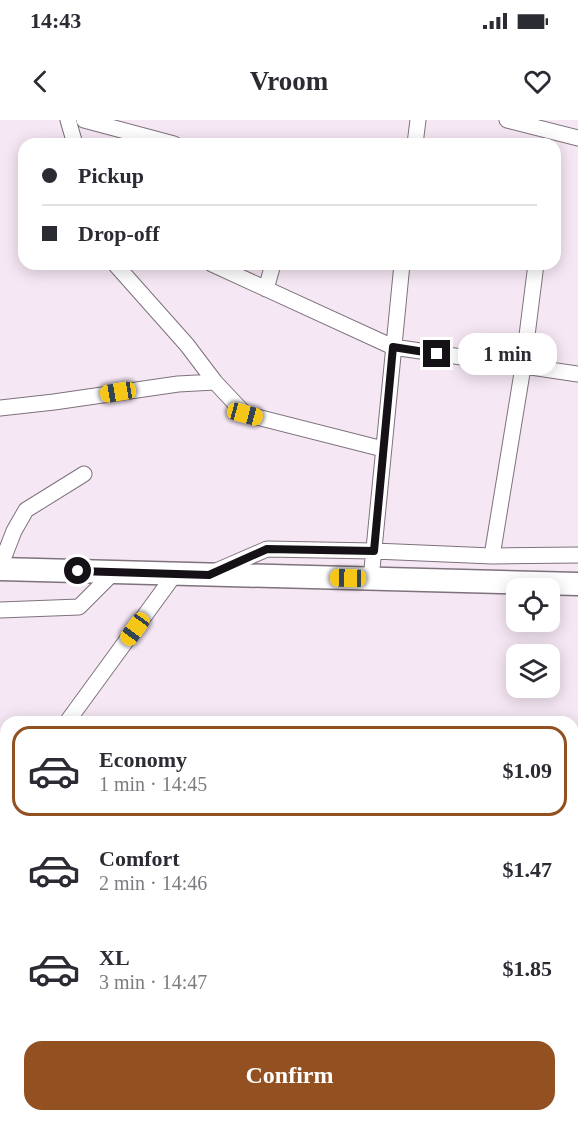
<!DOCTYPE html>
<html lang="en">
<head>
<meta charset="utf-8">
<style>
	:root { --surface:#fff; --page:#f2f2f3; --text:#2b2b33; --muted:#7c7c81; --line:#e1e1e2; --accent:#935021 }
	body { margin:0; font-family:Georgia,serif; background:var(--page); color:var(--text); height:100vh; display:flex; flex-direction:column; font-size:22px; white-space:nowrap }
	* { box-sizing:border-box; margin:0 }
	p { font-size:20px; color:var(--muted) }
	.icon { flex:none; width:33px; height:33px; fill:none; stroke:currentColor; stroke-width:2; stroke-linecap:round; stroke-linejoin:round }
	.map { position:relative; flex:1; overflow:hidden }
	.panel { position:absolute; left:0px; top:596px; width:579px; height:406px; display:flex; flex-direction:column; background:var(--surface); border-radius:18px 18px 0 0; box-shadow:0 3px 15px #0003 }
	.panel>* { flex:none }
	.banner { position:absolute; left:18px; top:18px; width:543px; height:132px; border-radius:18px; box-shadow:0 3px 15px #0003; display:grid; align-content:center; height:132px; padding:0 24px; background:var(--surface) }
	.controls { position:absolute; left:506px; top:458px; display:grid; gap:12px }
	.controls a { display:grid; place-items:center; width:54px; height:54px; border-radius:12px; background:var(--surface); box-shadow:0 3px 15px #0003; font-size:30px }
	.end { position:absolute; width:27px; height:27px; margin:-14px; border:8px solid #161116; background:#fff; box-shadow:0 0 0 3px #fff }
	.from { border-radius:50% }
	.bubble { position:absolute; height:42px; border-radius:18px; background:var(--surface); box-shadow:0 3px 15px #0003; font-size:20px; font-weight:600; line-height:42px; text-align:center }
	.car { position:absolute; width:18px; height:36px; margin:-18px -9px; border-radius:8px; box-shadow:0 0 4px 2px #0007; background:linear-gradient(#f5c518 24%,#345 0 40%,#f5c518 0 76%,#345 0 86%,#f5c518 0) }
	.banner b { display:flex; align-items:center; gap:21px; height:57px; font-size:22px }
	.banner b+b { border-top:2px solid var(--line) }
	.banner i { width:15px; height:15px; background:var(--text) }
	ul { padding:10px 0 0; list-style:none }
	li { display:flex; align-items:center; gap:18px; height:90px; margin:0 12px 9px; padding:0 12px; border:3px solid transparent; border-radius:18px }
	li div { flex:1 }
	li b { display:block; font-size:22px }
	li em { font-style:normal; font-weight:600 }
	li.on { border-color:var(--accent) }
	li>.icon { width:54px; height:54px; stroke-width:1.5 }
	.action { display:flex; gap:12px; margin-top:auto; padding:12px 24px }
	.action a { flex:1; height:69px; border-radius:18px; background:var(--accent); color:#fff; font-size:24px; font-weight:600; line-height:69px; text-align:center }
	.status { display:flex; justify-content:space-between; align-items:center; height:42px; padding:0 30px; background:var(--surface); direction:ltr }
	.status svg { height:16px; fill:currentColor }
	header { display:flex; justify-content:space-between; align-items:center; height:78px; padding:0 24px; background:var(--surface); font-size:27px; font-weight:600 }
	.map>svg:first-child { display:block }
</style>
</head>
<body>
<div class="status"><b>14:43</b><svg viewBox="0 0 49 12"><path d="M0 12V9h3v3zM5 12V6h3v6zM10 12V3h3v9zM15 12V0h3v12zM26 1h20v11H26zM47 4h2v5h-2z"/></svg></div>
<header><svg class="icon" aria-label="back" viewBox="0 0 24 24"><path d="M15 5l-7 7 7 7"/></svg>Vroom<svg class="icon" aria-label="heart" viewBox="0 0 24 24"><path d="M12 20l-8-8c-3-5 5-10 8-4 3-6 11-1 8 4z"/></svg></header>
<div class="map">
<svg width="578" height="1001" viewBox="0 0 578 1001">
	<rect width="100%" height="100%" fill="#f5e7f4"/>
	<!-- building -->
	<path fill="#574b56" d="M 0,898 L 6,901 L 6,909 L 0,923 Z
		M 6,912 L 6,926 L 1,924 Z
		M 6,952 L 6,996 L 18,996 L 17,1001 L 6,1001 L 0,999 L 0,969 Z
		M 84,996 L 95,996 L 94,998 L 101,1001 L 82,1001 Z
		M 103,996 L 117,1000 L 117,1001 L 101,1001 Z
		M 181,996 L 197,996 L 195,1001 Z
		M 544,996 L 569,996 L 568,1001 L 543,1000 Z"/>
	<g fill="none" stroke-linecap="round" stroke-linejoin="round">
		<defs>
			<path id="street" d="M 68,0 L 75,24
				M 84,0 L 174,24
				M 507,0 L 578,18
				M 415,24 L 418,0
				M 115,144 L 187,225 L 215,262 L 245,294 L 383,329
				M 212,144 L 393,227 L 578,254
				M 266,169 L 273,144
				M 0,288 L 54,282 L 178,264 L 215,262
				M 492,436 L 523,247 L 536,144
				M 0,447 L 14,411 L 26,390 L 84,354
				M 214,452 L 267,429 L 374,431 L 492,436 L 578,435
				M 371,459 L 402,144
				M 0,490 L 79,487 L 114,452
				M 67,602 L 175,454
				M 0,692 L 6,684
				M 0,825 L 6,827
				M 0,940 L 6,942
				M 130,996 L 141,1001
				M 458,996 L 472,1001
				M 26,1001 L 27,996"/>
			<path id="secondary" d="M 0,449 L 578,464"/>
		</defs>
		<!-- street casing -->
		<use href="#street" stroke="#7e727d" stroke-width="17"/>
		<!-- secondary casing -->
		<use href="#secondary" stroke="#7e727d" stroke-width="25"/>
		<!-- street -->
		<use href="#street" stroke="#fff" stroke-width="15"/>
		<!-- secondary -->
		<use href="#secondary" stroke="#fff" stroke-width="22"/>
	</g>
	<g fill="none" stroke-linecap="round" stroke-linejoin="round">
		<!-- route -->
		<path stroke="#161116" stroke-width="8" d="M 78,451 L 209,455 L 267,429 L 374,431 L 393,227 L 437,234"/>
	</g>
</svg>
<div class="controls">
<a><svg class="icon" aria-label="locate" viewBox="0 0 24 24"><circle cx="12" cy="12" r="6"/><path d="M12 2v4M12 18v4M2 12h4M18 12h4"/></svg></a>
<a><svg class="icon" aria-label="layers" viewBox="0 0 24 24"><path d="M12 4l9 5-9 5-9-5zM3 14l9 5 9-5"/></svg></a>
</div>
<i class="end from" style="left:78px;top:451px"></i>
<i class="end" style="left:437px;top:234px"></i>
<div class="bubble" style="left:458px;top:213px;width:99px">1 min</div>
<i class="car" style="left:118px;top:272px;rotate:261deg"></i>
<i class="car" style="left:245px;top:294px;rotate:105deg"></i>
<i class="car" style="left:348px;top:458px;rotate:271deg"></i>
<i class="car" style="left:135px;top:509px;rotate:216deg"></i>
<div class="banner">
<b><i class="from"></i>Pickup</b>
<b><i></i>Drop-off</b>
</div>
<section class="panel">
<ul>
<li class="on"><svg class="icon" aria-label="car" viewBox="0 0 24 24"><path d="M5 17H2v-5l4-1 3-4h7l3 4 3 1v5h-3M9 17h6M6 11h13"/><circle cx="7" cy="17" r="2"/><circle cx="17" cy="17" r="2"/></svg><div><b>Economy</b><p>1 min · 14:45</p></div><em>$1.09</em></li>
<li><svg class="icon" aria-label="car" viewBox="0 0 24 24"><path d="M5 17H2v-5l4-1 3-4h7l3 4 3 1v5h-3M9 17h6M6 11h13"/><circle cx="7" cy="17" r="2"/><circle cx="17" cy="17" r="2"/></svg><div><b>Comfort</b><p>2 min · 14:46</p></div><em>$1.47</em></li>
<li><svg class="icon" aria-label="car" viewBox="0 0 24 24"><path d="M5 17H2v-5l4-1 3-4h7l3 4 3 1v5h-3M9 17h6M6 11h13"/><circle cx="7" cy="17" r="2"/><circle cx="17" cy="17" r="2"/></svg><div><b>XL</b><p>3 min · 14:47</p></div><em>$1.85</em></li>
</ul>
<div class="action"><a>Confirm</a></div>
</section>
</div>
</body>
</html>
